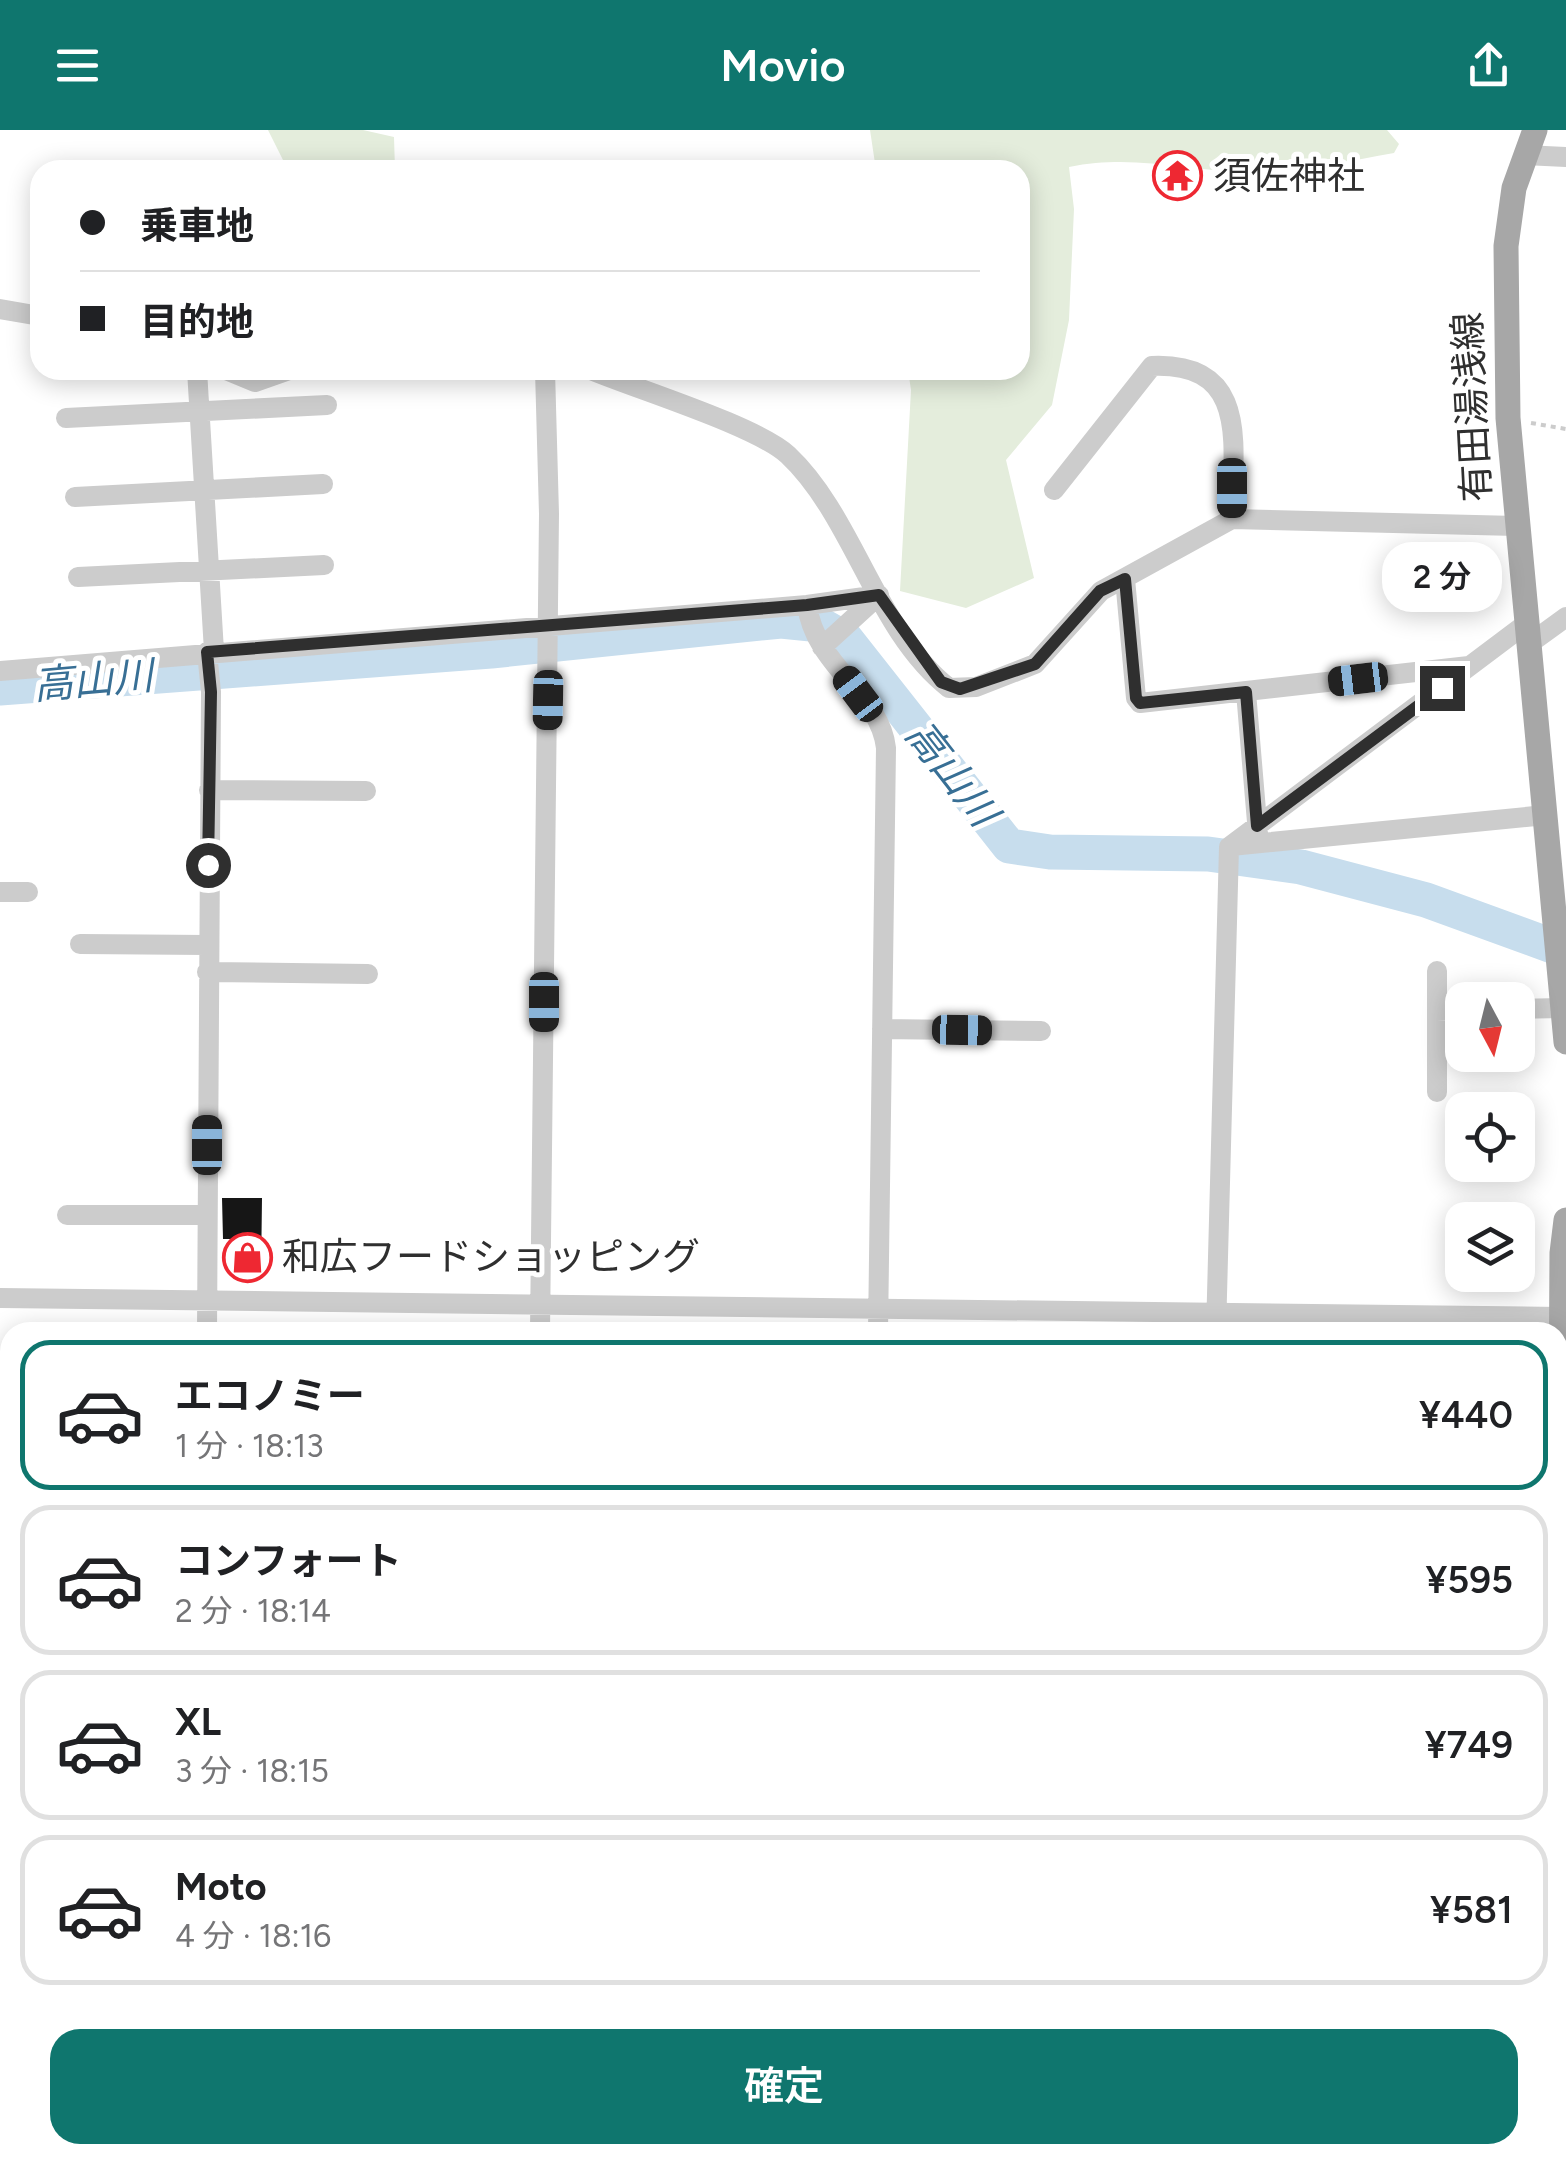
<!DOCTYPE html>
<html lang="ja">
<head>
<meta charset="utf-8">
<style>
	:root { --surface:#fff; --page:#f2f2f2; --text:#202124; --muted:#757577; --line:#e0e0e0; --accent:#0f766e }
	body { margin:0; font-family:Figtree,"Noto Sans JP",sans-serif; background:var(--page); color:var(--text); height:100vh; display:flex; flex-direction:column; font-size:38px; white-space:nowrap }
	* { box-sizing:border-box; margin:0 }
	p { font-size:32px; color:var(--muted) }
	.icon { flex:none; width:55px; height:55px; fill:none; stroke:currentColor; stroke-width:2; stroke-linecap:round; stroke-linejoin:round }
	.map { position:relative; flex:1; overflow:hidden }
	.drawer { position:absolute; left:0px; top:1192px; width:1568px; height:842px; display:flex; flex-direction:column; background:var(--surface); border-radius:30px 30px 0 0; box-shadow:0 5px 25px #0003 }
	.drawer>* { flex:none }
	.guide { position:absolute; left:30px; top:30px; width:1000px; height:220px; border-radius:30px; box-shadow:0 5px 25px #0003; display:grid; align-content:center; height:220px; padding:0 50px; background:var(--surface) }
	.needle { width:65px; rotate:173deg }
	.fabs { position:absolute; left:1445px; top:852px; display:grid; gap:20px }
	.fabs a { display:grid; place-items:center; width:90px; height:90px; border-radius:20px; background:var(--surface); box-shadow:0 5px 25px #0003; font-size:50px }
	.end { position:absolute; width:45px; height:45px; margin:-22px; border:12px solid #2f2f2f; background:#fff; box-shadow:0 0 0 5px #fff }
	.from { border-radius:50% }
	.bubble { position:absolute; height:70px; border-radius:30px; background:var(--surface); box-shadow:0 5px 25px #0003; font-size:32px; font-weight:600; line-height:70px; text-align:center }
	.car { position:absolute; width:30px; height:60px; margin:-30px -15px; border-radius:12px; box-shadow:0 0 8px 2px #0007; background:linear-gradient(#222 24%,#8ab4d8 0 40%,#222 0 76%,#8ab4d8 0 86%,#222 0) }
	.guide b { display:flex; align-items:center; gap:35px; height:95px; font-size:38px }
	.guide b+b { border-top:2px solid var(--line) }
	.guide i { width:25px; height:25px; background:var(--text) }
	ul { padding:18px 0 0; list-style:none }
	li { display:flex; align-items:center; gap:30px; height:150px; margin:0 20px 15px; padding:0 30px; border:5px solid var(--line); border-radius:30px }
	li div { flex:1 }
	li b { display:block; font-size:38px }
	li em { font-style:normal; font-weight:600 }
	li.active { border-color:var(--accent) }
	li>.icon { width:90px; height:90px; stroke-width:1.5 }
	.action { display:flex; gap:20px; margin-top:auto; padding:20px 50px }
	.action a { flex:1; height:115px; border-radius:30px; background:var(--accent); color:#fff; font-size:40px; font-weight:600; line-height:115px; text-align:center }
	header { display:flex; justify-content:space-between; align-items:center; height:130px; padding:0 50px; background:var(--accent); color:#fff; font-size:45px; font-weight:600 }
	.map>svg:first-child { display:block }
</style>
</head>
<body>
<header><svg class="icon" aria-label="menu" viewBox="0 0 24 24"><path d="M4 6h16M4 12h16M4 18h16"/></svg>Movio<svg class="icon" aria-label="share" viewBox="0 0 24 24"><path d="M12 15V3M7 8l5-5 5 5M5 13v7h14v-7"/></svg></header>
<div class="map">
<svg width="1566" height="2033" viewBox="0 0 1566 2033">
	<rect width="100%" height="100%" fill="#fff"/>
	<!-- green -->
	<path fill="#e4eddc" d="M 268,0 L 363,0 L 394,7 L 395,40 L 288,40 Z
		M 870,0 L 1387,0 L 1399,14 L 1394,23 C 1345,32 1297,42 1247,42 C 1183,41 1136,24 1069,37 L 1074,79 L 1069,190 L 1052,275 L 1006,330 L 1034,448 L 966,478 L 900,461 L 911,260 L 908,240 L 1020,240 L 1020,40 L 876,40 Z"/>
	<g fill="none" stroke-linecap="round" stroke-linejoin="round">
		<!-- river -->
		<path stroke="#c7dded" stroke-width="35" d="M 0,558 L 491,521 L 781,491 L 821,495 L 846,509 L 1009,716 L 1050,722 L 1208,724 L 1301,737 L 1426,770 L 1566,821"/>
	</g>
	<!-- building -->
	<path fill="#161616" d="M 222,1068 L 262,1068 L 261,1145 L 233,1146 L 232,1109 L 223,1109 Z"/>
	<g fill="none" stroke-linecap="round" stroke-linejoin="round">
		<!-- path -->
		<path stroke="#ccc" stroke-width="4" stroke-dasharray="5 5" stroke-linecap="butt" d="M 1531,293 L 1566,299"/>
		<!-- minor -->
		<path stroke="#ccc" stroke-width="20" d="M 1524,25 L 1566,27
			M 0,179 L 40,186
			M 197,240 L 214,521
			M 226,240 L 255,252 L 289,240
			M 591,240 C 636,259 757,296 788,325 C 854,387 876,501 949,558 L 976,557 L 1035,534 L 1101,461 L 1232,389 L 1516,396
			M 66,288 L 327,275
			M 1054,360 L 1152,236 C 1252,232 1232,318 1232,389
			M 75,367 L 323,354
			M 78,447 L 324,435
			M 1125,449 L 1136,568 L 1140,573 L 1469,536
			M 807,475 C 815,537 880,563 886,618 L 878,1202
			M 1529,514 L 1566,487
			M 0,541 L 807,475 L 879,465 L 822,517
			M 1246,562 L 1258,704
			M 209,660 L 366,661
			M 1231,716 L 1546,685
			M 0,762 L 28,762
			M 80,814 L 207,815
			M 1437,841 L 1437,962
			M 207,842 L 368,844
			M 1518,879 L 1563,878
			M 1437,881 L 1462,880
			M 882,899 L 1041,901
			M 67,1085 L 207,1085
			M 0,1168 L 1561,1187
			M 207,1202 L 211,562 L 207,522
			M 540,1202 L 549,384 L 545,240
			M 1216,1202 L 1229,717 L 1527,493
			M 0,1718 L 10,1718
			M 0,1896 L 10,1896
			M 0,1981 L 10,1985
			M 79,2025 L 89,2033
			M 269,2025 L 272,2033
			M 869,2033 L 869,2025
			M 1202,2033 L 1202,2025"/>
		<!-- major -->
		<path stroke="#a7a7a7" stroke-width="25" d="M 1535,0 L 1514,58 L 1506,116 L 1508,288 L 1566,912
			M 1558,1763 L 1562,1123 L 1566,1090
			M 1553,2033 L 1553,2025"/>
	</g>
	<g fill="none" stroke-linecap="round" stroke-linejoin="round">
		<!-- route -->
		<path stroke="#2f2f2f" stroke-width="12" d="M 208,735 L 211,562 L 207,522 L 807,475 L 879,465 L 941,552 L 960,559 L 1035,534 L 1100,461 L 1125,449 L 1136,568 L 1140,573 L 1246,562 L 1257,696 L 1442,558"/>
	</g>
	<!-- icons -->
	<defs>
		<symbol id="temple-ring" viewBox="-11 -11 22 22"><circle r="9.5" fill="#fff" stroke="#ee2832" stroke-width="1.5"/><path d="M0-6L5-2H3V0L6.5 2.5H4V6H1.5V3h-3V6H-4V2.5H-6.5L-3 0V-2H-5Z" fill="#ee2832"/></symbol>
		<symbol id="shop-ring" viewBox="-11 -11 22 22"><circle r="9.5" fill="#fff" stroke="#ee2832" stroke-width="1.5"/><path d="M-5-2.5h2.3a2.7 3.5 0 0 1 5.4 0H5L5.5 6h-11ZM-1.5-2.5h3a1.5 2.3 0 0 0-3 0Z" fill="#ee2832"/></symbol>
	</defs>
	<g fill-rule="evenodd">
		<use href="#temple-ring" x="1150" y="18" width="55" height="55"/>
		<use href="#shop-ring" x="220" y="1100" width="55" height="55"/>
	</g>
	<g text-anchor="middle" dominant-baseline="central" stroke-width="10" stroke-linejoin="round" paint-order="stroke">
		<!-- poi labels -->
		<g font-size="38" fill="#2f2f2f" stroke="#fff" text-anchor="start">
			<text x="1213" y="46">須佐神社</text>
			<text x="282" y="1127">和広フードショッピング</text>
		</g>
		<!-- street labels -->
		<g font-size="38" fill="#2f2f2f" stroke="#fff">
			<text transform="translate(1472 277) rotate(-93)">有田湯浅線</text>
		</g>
		<!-- water labels -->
		<g font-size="40" font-style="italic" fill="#386f95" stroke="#fff">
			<text transform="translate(93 550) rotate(-5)">高山川</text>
			<text transform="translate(952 643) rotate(52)">高山川</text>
		</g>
	</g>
</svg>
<div class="fabs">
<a><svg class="needle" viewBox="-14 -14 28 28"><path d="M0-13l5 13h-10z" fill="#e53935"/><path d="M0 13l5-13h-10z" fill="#757577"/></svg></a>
<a><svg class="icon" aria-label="locate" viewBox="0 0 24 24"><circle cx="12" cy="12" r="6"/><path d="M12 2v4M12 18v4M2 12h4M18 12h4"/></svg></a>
<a><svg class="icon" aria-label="layers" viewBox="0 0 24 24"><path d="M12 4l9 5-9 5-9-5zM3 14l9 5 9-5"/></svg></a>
</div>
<i class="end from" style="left:208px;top:735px"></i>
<i class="end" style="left:1442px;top:558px"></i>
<div class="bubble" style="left:1382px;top:412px;width:120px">2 分</div>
<i class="car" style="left:1232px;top:358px;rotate:180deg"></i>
<i class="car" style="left:1358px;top:549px;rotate:263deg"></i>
<i class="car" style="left:858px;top:564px;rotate:323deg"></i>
<i class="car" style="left:548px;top:570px;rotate:181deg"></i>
<i class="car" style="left:544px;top:872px;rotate:180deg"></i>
<i class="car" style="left:962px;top:900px;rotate:91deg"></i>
<i class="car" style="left:207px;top:1015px;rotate:0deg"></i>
<div class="guide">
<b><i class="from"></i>乗車地</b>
<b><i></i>目的地</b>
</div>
<section class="drawer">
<ul>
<li class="active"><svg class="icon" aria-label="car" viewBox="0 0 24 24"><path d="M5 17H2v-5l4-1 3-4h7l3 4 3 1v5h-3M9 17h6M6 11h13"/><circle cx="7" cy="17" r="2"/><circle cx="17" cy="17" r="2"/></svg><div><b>エコノミー</b><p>1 分 · 18:13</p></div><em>¥440</em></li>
<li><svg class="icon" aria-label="car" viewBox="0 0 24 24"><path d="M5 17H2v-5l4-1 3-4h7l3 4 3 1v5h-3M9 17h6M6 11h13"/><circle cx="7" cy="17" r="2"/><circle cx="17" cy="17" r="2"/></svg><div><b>コンフォート</b><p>2 分 · 18:14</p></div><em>¥595</em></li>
<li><svg class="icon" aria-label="car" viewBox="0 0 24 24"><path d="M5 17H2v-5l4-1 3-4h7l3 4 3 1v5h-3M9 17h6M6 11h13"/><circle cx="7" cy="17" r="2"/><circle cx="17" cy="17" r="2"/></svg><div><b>XL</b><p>3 分 · 18:15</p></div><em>¥749</em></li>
<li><svg class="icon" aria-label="car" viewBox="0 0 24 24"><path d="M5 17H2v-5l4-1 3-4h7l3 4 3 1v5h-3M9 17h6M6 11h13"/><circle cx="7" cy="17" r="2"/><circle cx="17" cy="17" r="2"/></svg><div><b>Moto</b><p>4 分 · 18:16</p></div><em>¥581</em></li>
</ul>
<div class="action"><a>確定</a></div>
</section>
</div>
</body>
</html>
